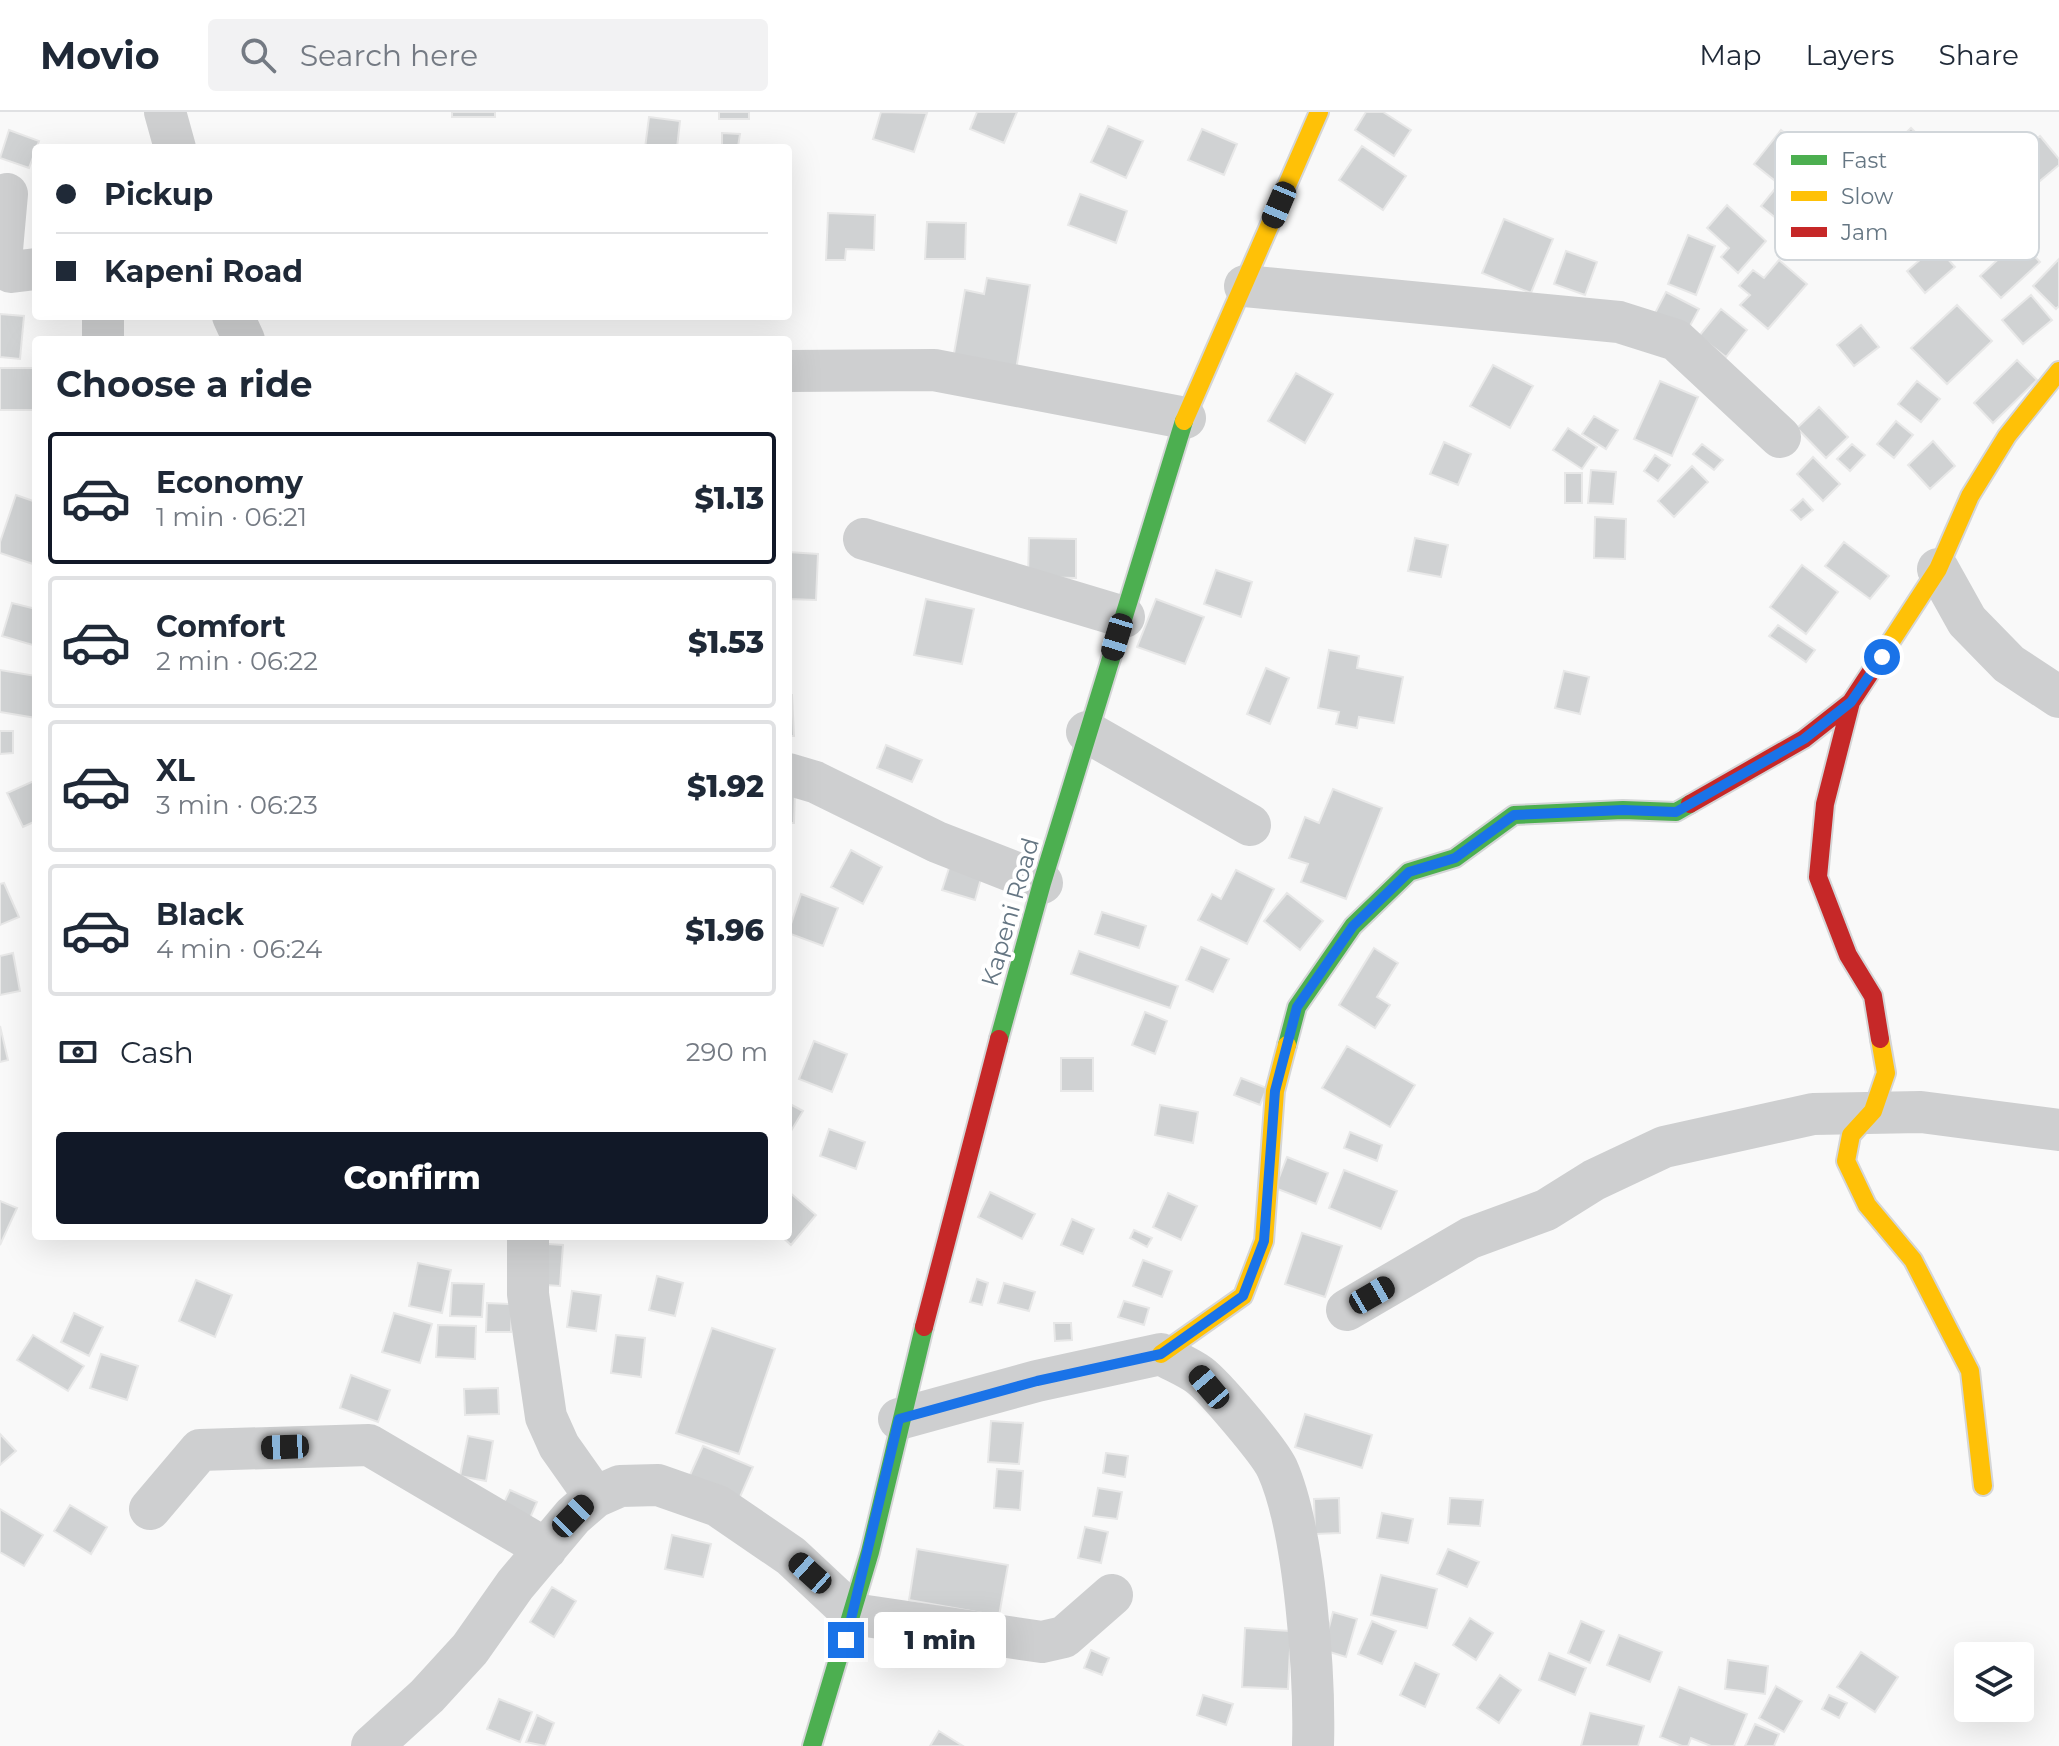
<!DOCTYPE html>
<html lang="en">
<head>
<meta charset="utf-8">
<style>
	:root { --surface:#fff; --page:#f2f2f3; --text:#1f2937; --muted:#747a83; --line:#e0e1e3; --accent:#111827 }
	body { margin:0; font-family:Montserrat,sans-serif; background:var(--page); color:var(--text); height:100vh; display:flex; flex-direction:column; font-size:30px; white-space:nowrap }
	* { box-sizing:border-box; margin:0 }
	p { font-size:26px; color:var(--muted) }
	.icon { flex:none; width:44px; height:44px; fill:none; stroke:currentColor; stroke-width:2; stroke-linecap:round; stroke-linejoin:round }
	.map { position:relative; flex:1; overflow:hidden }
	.drawer { position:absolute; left:32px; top:224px; width:760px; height:904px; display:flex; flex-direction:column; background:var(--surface); border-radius:8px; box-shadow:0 8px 32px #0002 }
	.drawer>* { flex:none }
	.guide { position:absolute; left:32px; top:32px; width:760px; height:176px; border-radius:8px; box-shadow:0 8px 32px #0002; display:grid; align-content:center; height:176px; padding:0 24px; background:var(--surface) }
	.controls { position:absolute; left:1954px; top:1530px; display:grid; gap:16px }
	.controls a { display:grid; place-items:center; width:80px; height:80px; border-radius:8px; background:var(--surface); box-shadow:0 8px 32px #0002; font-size:40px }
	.end { position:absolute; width:36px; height:36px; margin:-18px; border:10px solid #1a73e8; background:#fff; box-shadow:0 0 0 4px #fff }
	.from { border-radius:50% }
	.bubble { position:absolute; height:56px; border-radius:8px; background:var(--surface); box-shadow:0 8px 32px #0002; font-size:26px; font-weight:800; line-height:56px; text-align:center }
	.car { position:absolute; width:24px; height:48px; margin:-24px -12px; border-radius:10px; box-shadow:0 0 6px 2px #0007; background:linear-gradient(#222 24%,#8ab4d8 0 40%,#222 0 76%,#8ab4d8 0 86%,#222 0) }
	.guide b { display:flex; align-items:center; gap:28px; height:76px; font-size:30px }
	.guide b+b { border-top:2px solid var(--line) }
	.guide i { width:20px; height:20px; background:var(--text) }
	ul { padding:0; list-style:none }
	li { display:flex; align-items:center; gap:24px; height:132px; margin:0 16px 12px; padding:0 8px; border:4px solid var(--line); border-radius:8px }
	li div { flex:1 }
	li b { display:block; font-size:30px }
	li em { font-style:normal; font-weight:800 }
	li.selected { border-color:var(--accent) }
	li>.icon { width:72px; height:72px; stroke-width:1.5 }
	h2 { padding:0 24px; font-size:36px; line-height:96px }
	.pay { display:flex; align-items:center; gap:20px; height:88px; padding:0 24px; font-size:30px }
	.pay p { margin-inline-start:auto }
	.cta { display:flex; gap:16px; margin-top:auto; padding:16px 24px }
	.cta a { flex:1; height:92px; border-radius:8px; background:var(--accent); color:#fff; font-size:32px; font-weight:800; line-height:92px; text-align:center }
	header { display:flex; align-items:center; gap:48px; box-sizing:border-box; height:112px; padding:0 40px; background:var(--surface); border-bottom:2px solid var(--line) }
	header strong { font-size:38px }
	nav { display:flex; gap:44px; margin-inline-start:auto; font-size:28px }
	.search { width:560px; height:72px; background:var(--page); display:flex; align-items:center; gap:20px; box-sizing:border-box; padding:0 28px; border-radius:8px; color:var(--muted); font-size:30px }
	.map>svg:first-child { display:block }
</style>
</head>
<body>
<header>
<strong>Movio</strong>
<div class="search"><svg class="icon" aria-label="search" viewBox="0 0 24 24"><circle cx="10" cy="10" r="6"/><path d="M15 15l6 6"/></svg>Search here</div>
<nav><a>Map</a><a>Layers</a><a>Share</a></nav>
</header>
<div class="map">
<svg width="2059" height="1634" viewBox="0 0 2059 1634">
	<rect width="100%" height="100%" fill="#f9f9f9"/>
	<!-- building -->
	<path fill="#d0d2d3" stroke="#e8e8e8" stroke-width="2" d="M 452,0 L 495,0 L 495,5 L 452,5 Z
		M 719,0 L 749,0 L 749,7 L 719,7 Z
		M 881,0 L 927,1 L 914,40 L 873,27 Z
		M 977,0 L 1017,0 L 1004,31 L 970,17 Z
		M 1366,0 L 1383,0 L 1411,18 L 1394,44 L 1355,18 Z
		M 649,5 L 680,9 L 677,36 L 645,36 Z
		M 1108,14 L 1143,29 L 1126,66 L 1091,50 Z
		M 1911,16 L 1935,40 L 1909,66 L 1885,41 Z
		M 1202,17 L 1237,32 L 1224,63 L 1188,48 Z
		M 9,18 L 39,29 L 29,56 L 0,46 Z
		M 1781,18 L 1806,38 L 1779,72 L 1754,52 Z
		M 722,21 L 740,22 L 738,35 L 722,34 Z
		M 2040,24 L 2059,47 L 2059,53 L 2022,84 L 2000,58 Z
		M 1362,34 L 1406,64 L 1383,98 L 1339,68 Z
		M 1779,72 L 1813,99 L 1794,121 L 1761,94 Z
		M 1080,82 L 1127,99 L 1116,131 L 1068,113 Z
		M 1727,93 L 1766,129 L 1738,161 L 1721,145 L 1729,136 L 1707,116 Z
		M 828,101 L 875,103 L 874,138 L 846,137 L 845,148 L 826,148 Z
		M 1504,107 L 1553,127 L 1531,181 L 1482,161 Z
		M 927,110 L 966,111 L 965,147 L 925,147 Z
		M 1688,123 L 1715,134 L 1696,183 L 1668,172 Z
		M 2019,128 L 2040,150 L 2001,186 L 1980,164 Z
		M 1936,134 L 1955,155 L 1925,181 L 1907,159 Z
		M 1566,139 L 1597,150 L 1585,183 L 1554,172 Z
		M 2059,147 L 2059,194 L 2056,197 L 2033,174 Z
		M 1779,148 L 1807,172 L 1768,217 L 1740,193 L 1750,183 L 1739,174 L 1753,158 L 1764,166 Z
		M 987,166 L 1030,173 L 1015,264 L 952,253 L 965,178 L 984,182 Z
		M 1666,180 L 1699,197 L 1685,223 L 1653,205 Z
		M 2031,183 L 2052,208 L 2023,232 L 2002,208 Z
		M 1957,193 L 1992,229 L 1947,272 L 1911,236 Z
		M 1721,197 L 1747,218 L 1726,245 L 1699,224 Z
		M 0,202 L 24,204 L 20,247 L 0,245 Z
		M 1861,213 L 1879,235 L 1854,254 L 1837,233 Z
		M 2017,248 L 2037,268 L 1993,311 L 1974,291 Z
		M 1493,253 L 1533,274 L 1510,316 L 1470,294 Z
		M 0,256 L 36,256 L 36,298 L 0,298 Z
		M 1296,261 L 1333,282 L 1305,331 L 1268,309 Z
		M 1660,269 L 1698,285 L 1672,344 L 1634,327 Z
		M 1917,269 L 1940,287 L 1921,310 L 1898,292 Z
		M 1819,295 L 1848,325 L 1826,346 L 1797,316 Z
		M 1594,304 L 1618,318 L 1606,337 L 1582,322 Z
		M 1896,309 L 1913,323 L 1894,346 L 1877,332 Z
		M 1568,316 L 1597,335 L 1582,357 L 1553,338 Z
		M 1933,329 L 1955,354 L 1930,377 L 1908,353 Z
		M 1444,330 L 1471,342 L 1458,373 L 1430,362 Z
		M 1702,332 L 1723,348 L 1714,358 L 1693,342 Z
		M 1852,332 L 1865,343 L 1850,359 L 1837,347 Z
		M 1655,343 L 1670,353 L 1658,369 L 1644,359 Z
		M 1813,345 L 1840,372 L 1823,389 L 1797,362 Z
		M 1692,354 L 1708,370 L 1674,405 L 1658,389 Z
		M 1591,358 L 1616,360 L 1613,392 L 1588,391 Z
		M 1565,361 L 1582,361 L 1582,391 L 1565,391 Z
		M 16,383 L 36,390 L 36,453 L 0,441 L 0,430 Z
		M 1803,387 L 1813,398 L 1801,408 L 1791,398 Z
		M 1595,405 L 1626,407 L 1625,447 L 1594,446 Z
		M 1029,426 L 1076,427 L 1076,466 L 1028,465 Z
		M 1415,426 L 1448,433 L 1441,465 L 1408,459 Z
		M 1844,430 L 1889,464 L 1870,487 L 1825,454 Z
		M 788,440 L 818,442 L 816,488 L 788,487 Z
		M 1802,453 L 1838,480 L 1806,522 L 1770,495 Z
		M 1216,458 L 1252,470 L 1241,505 L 1204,492 Z
		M 926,487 L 974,497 L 962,552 L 914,543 Z
		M 1156,487 L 1204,505 L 1185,552 L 1137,535 Z
		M 12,491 L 36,497 L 36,534 L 2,524 Z
		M 1778,513 L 1815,538 L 1806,550 L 1769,524 Z
		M 1329,538 L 1359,544 L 1357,556 L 1403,565 L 1394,611 L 1359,605 L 1357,616 L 1336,612 L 1339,600 L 1318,596 Z
		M 1266,556 L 1289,566 L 1270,612 L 1247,602 Z
		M 0,558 L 36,564 L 36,606 L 0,600 Z
		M 1564,559 L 1589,565 L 1580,602 L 1555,596 Z
		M 788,583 L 792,583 L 794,624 L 788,624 Z
		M 0,619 L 13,619 L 13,641 L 0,642 Z
		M 886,633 L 922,648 L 912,670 L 877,656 Z
		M 36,668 L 36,709 L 23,715 L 7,681 Z
		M 1333,677 L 1382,696 L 1346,787 L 1301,770 L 1308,752 L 1289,746 L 1305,705 L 1319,711 Z
		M 788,679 L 795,679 L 794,711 L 788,711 Z
		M 851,738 L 882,755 L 863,792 L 831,775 Z
		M 950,753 L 982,763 L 975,788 L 942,778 Z
		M 1236,758 L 1274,777 L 1247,832 L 1198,808 L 1212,782 L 1221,787 Z
		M 4,771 L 19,805 L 0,813 L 0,772 Z
		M 1287,781 L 1323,809 L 1300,838 L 1264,809 Z
		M 801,782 L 838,796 L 823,834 L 788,821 Z
		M 1102,800 L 1146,814 L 1139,836 L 1095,822 Z
		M 1201,835 L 1229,847 L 1213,880 L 1186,868 Z
		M 1374,836 L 1398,851 L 1377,885 L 1390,893 L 1375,916 L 1339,893 Z
		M 1079,839 L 1178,874 L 1170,896 L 1071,862 Z
		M 13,841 L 20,879 L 0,883 L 0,844 Z
		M 1145,900 L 1167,909 L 1155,942 L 1132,933 Z
		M 0,914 L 8,948 L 0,950 Z
		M 814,929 L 847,942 L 832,980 L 799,967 Z
		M 1347,934 L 1415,973 L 1390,1015 L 1322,976 Z
		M 1061,946 L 1093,946 L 1093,979 L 1061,979 Z
		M 1241,966 L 1267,976 L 1260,993 L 1234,983 Z
		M 788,991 L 803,999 L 788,1024 Z
		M 1160,993 L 1198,1000 L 1193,1031 L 1155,1023 Z
		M 829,1017 L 865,1030 L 856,1057 L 820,1044 Z
		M 1350,1020 L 1382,1033 L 1377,1049 L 1344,1036 Z
		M 1287,1045 L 1328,1061 L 1316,1092 L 1275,1076 Z
		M 1344,1058 L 1397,1079 L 1381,1117 L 1329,1096 Z
		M 788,1079 L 816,1103 L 791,1133 L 781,1124 L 788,1124 Z
		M 990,1080 L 1035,1102 L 1022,1127 L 978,1105 Z
		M 1168,1081 L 1197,1094 L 1181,1128 L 1153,1115 Z
		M 0,1089 L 17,1096 L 0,1133 Z
		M 1072,1107 L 1094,1117 L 1083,1142 L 1061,1133 Z
		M 1134,1118 L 1152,1126 L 1147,1135 L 1130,1126 Z
		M 1302,1121 L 1342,1134 L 1325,1185 L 1285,1172 Z
		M 533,1131 L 563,1133 L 560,1174 L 530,1172 Z
		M 1143,1148 L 1172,1159 L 1162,1185 L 1133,1174 Z
		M 418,1151 L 451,1158 L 442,1201 L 409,1194 Z
		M 657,1164 L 683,1171 L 675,1204 L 649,1198 Z
		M 977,1167 L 988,1171 L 982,1193 L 970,1190 Z
		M 196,1168 L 232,1183 L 215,1225 L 179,1209 Z
		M 452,1171 L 484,1172 L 482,1205 L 450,1204 Z
		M 1004,1171 L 1035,1180 L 1029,1199 L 998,1191 Z
		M 572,1179 L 601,1183 L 596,1219 L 567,1215 Z
		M 1124,1189 L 1149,1196 L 1144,1213 L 1118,1205 Z
		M 487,1191 L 512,1192 L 511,1220 L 486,1220 Z
		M 74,1201 L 103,1215 L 89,1244 L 61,1230 Z
		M 394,1201 L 432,1212 L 420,1251 L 382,1240 Z
		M 1054,1211 L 1071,1211 L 1072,1228 L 1055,1229 Z
		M 438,1213 L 476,1214 L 475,1247 L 436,1245 Z
		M 712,1216 L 775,1237 L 739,1342 L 676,1321 Z
		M 33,1223 L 84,1254 L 68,1279 L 17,1248 Z
		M 616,1223 L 645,1226 L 641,1265 L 611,1261 Z
		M 101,1242 L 138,1254 L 127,1288 L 90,1276 Z
		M 351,1263 L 390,1278 L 378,1310 L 340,1296 Z
		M 498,1276 L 499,1302 L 465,1303 L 464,1277 Z
		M 1305,1302 L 1372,1323 L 1362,1356 L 1295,1335 Z
		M 991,1309 L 1023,1311 L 1019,1352 L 988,1350 Z
		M 0,1322 L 16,1339 L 0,1353 Z
		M 468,1324 L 493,1329 L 486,1369 L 460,1364 Z
		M 703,1334 L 753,1355 L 736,1394 L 686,1372 Z
		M 1106,1341 L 1128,1344 L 1125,1365 L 1103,1361 Z
		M 997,1357 L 1023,1359 L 1020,1398 L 994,1396 Z
		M 1098,1376 L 1122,1380 L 1117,1407 L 1093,1404 Z
		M 510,1378 L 537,1390 L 524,1420 L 496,1408 Z
		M 1339,1386 L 1340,1421 L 1315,1422 L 1314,1387 Z
		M 1450,1386 L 1483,1388 L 1480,1414 L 1448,1412 Z
		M 70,1393 L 107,1415 L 91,1442 L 54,1419 Z
		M 0,1397 L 43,1423 L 24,1454 L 0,1440 Z
		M 1382,1401 L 1413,1407 L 1408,1431 L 1377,1426 Z
		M 1085,1415 L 1108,1420 L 1101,1451 L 1078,1446 Z
		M 672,1423 L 711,1432 L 703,1465 L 665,1457 Z
		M 917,1437 L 1008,1453 L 999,1504 L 909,1488 Z
		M 1448,1437 L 1479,1450 L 1467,1475 L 1437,1462 Z
		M 1381,1463 L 1437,1477 L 1427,1516 L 1371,1503 Z
		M 552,1475 L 576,1489 L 554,1525 L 530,1510 Z
		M 1333,1500 L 1357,1507 L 1346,1545 L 1323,1538 Z
		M 1470,1506 L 1493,1521 L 1476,1548 L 1453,1533 Z
		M 1372,1509 L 1396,1519 L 1382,1552 L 1358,1542 Z
		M 1581,1509 L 1604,1519 L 1590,1551 L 1568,1541 Z
		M 1245,1516 L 1291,1519 L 1288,1577 L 1242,1575 Z
		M 1619,1523 L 1662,1540 L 1650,1570 L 1607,1553 Z
		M 1091,1538 L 1109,1546 L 1102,1563 L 1084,1556 Z
		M 1861,1540 L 1898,1565 L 1875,1600 L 1837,1575 Z
		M 1549,1541 L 1586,1556 L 1575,1583 L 1539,1568 Z
		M 1728,1548 L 1768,1554 L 1765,1582 L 1725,1577 Z
		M 1415,1551 L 1439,1562 L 1425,1595 L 1400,1583 Z
		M 1500,1563 L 1521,1578 L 1499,1611 L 1477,1596 Z
		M 1776,1574 L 1802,1589 L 1784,1620 L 1759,1606 Z
		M 1679,1575 L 1747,1602 L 1734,1634 L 1711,1634 L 1691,1626 L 1688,1634 L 1682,1634 L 1660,1625 Z
		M 1203,1583 L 1233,1592 L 1226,1613 L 1197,1603 Z
		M 1829,1583 L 1847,1591 L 1839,1606 L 1822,1597 Z
		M 499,1587 L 532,1600 L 520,1630 L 487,1617 Z
		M 1590,1601 L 1644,1614 L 1638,1634 L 1581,1634 Z
		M 537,1603 L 554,1611 L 545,1634 L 526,1630 Z
		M 1755,1612 L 1779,1622 L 1774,1634 L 1745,1634 Z
		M 939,1619 L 963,1634 L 930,1634 Z"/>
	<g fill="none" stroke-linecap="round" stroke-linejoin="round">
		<defs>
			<path id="fast" d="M 999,927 L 1042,771 L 1184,309
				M 1287,933 L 1297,895 L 1353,814 L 1409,760 L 1455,746 L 1514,703 L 1623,698 L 1676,700 L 1690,692
				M 812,1634 L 870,1440 L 924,1215"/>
			<path id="slow" d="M 1184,309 L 1319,0
				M 1882,543 L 1938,457 L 1970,384 L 2007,324 L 2059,259
				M 1880,927 L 1886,961 L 1873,999 L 1851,1023 L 1846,1049 L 1867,1093 L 1913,1148 L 1970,1259 L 1983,1374
				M 1161,1242 L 1243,1184 L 1264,1129 L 1275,979 L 1287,933"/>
			<path id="jam" d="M 1690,692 L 1804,627 L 1851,590
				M 1880,927 L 1873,884 L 1848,843 L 1818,765 L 1825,692 L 1851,590 L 1882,543
				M 924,1215 L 999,927"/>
		</defs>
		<!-- fast casing -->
		<use href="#fast" stroke="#d5d6d7" stroke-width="22"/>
		<!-- slow casing -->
		<use href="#slow" stroke="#d5d6d7" stroke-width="22"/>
		<!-- jam casing -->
		<use href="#jam" stroke="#d5d6d7" stroke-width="22"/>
		<!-- street -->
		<path stroke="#cecfd0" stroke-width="42" d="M 165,0 L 175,36
			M 7,82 L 1,149 L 11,160 L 36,157
			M 1245,174 L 1619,210 L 1676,228 L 1780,325
			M 233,204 L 244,228
			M 103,228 L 103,204
			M 788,259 L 934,258 L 1185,306
			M 864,427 L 1124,505
			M 1938,457 L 1967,509 L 2009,552 L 2059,585
			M 1087,620 L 1250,713
			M 788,662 L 815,670 L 937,730 L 1042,771
			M 528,1124 L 528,1182 L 546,1305 L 559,1334 L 595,1385
			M 1347,1198 L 1470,1126 L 1546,1098 L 1594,1068 L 1664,1035 L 1813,1002 L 1921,1000 L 2059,1018
			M 899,1307 L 1037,1269 L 1161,1242 C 1173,1249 1188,1255 1199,1263 C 1214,1274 1269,1339 1277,1356 C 1305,1418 1315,1565 1313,1634
			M 150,1397 L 200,1338 L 369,1333 L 546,1437
			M 372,1634 L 427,1584 L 470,1537 L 515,1473 L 573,1404 L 595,1385 L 620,1374 L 658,1373 L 718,1394 L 791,1444 L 853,1502 L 1042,1530 L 1064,1525 L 1112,1483"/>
		<!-- fast -->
		<use href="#fast" stroke="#4caf50" stroke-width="18"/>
		<!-- slow -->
		<use href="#slow" stroke="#ffc107" stroke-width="18"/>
		<!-- jam -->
		<use href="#jam" stroke="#c62828" stroke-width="18"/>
	</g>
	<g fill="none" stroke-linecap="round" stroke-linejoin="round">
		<!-- route -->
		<path stroke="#1a73e8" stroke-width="10" d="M 846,1528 L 899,1307 L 1037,1269 L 1161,1242 L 1243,1184 L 1264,1129 L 1275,979 L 1297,895 L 1353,814 L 1409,760 L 1455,746 L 1514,703 L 1623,698 L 1676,700 L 1804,627 L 1851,590 L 1882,545"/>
	</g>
	<g text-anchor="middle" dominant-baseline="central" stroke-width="8" stroke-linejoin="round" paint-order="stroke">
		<!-- street labels -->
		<g font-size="24" fill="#657683" stroke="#fff">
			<text transform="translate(1010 800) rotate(-74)">Kapeni Road</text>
		</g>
	</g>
	<!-- legend -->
	<rect x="1775" y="20" width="264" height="128" rx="12" fill="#fff" stroke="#d1d6da" stroke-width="2"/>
	<rect x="1791" y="43" width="36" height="10" fill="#4caf50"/>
	<rect x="1791" y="79" width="36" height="10" fill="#ffc107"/>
	<rect x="1791" y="115" width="36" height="10" fill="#c62828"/>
	<g font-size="22" fill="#657683">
		<text x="1841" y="56">Fast</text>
		<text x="1841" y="92">Slow</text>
		<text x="1841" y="128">Jam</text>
	</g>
</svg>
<div class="controls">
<a><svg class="icon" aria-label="layers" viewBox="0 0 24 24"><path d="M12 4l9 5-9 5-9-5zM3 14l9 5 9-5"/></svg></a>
</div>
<i class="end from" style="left:1882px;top:545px"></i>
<i class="end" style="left:846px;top:1528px"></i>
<div class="bubble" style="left:874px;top:1500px;width:132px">1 min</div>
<i class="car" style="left:1279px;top:93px;rotate:203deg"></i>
<i class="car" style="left:1117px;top:525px;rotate:197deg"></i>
<i class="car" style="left:1372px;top:1183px;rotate:60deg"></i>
<i class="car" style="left:1209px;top:1275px;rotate:320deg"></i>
<i class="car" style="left:285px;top:1335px;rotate:268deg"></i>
<i class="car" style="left:573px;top:1404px;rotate:44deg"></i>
<i class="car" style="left:810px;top:1461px;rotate:312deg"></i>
<div class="guide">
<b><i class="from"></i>Pickup</b>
<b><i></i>Kapeni Road</b>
</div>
<section class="drawer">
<h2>Choose a ride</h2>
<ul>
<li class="selected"><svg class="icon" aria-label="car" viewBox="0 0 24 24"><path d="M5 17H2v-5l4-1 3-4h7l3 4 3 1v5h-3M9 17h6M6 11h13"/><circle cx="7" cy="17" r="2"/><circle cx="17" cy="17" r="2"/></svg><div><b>Economy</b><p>1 min · 06:21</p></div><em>$1.13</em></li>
<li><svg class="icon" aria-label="car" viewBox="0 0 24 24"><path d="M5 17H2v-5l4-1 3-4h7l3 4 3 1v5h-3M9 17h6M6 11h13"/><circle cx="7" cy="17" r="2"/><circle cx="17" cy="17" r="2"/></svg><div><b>Comfort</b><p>2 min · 06:22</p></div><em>$1.53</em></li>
<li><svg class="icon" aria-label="car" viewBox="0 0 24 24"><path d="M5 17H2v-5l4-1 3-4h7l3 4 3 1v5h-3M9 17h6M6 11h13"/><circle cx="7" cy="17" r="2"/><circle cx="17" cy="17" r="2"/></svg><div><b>XL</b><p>3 min · 06:23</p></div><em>$1.92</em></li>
<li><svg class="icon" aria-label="car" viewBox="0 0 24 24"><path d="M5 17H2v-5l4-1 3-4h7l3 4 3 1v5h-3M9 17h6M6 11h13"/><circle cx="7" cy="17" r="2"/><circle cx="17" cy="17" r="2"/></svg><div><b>Black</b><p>4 min · 06:24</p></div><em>$1.96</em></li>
</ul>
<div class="pay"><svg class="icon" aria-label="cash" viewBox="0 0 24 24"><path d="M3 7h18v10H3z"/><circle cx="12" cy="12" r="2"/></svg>Cash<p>290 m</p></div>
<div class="cta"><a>Confirm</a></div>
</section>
</div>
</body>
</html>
